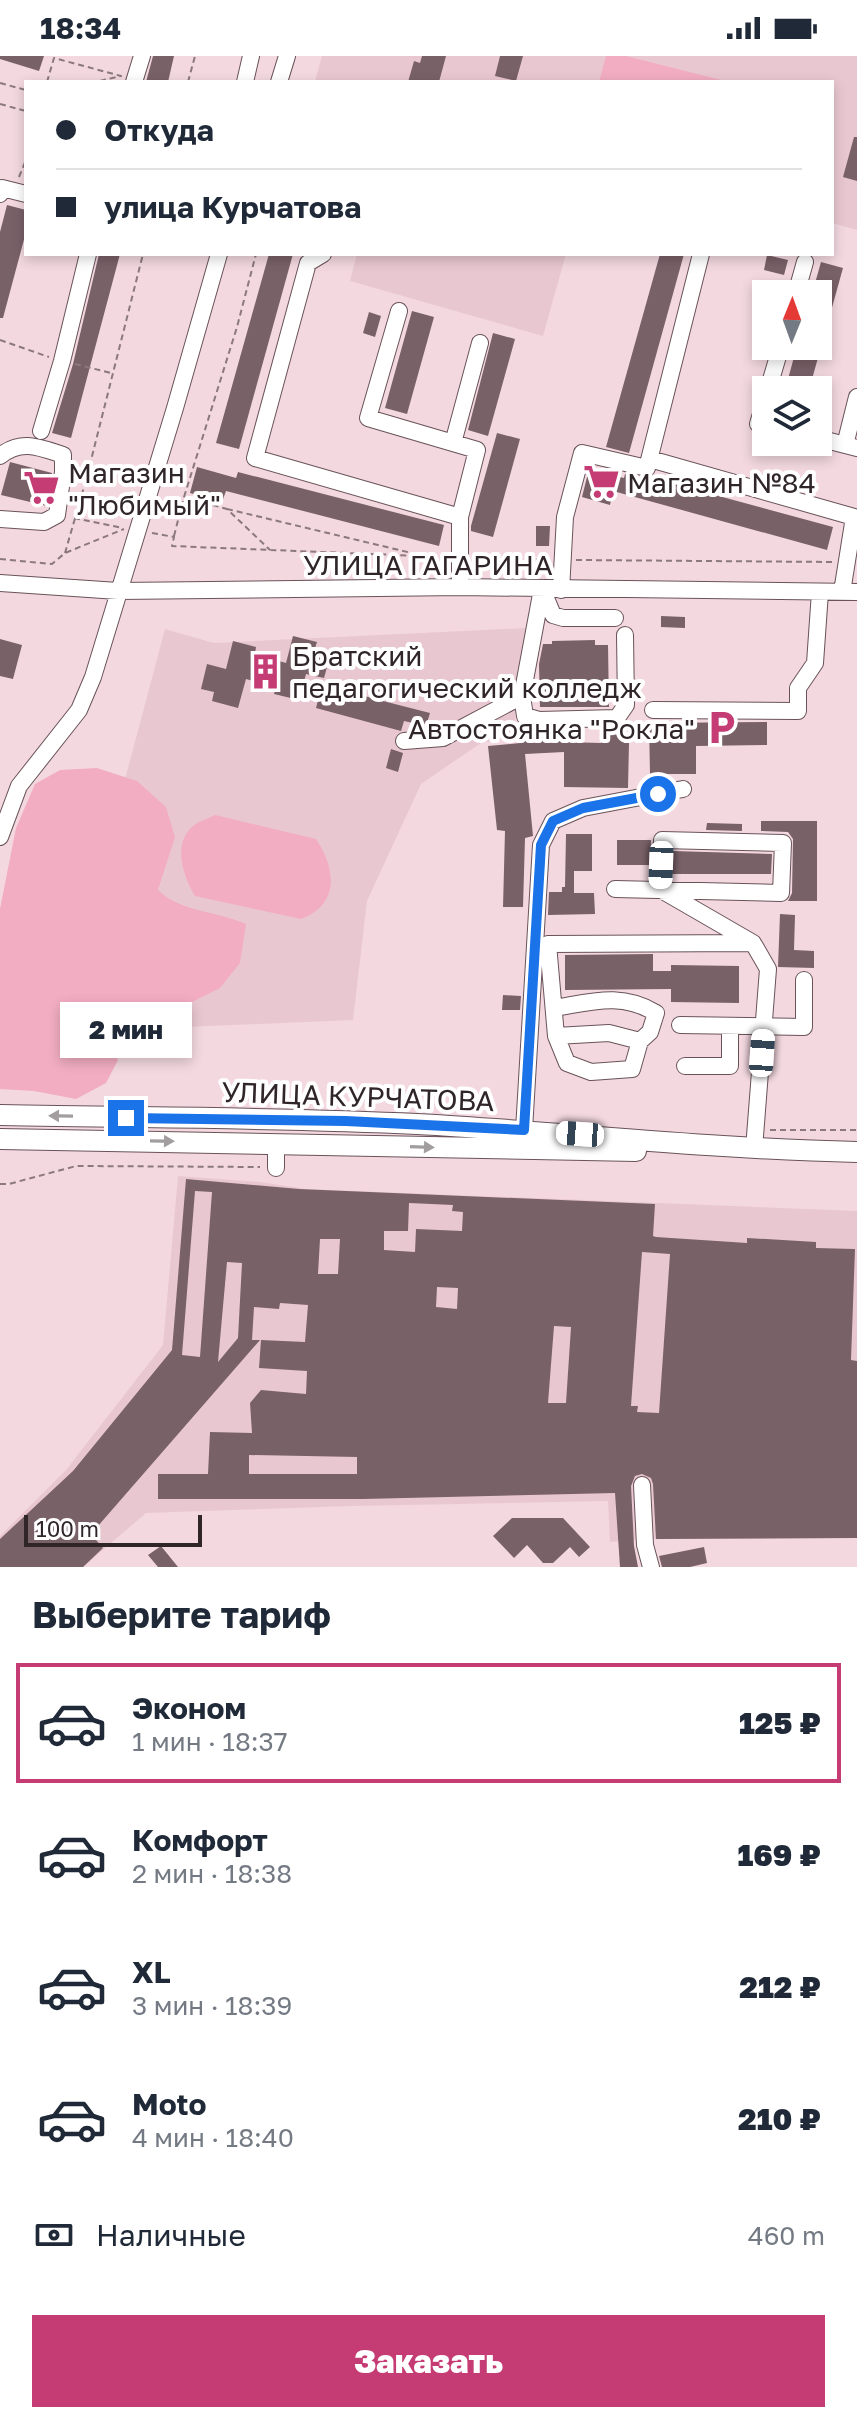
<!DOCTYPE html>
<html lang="ru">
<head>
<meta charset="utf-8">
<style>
	:root { --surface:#fff; --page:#f2f2f3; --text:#1f2937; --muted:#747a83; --line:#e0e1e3; --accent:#c53c75 }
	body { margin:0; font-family:"Golos Text",sans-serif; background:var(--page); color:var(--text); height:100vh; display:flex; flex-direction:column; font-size:30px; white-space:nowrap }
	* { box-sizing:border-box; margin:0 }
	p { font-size:26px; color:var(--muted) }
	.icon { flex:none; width:44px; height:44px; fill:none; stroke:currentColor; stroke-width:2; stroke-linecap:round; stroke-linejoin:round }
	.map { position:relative; height:1511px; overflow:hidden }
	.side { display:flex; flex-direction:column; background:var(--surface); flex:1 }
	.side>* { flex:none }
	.top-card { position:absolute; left:24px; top:24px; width:810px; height:176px; border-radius:0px; box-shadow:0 4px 12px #0003; display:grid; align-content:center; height:176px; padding:0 32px; background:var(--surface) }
	.needle { width:52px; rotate:1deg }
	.controls { position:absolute; left:752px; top:224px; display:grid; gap:16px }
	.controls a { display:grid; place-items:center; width:80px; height:80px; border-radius:0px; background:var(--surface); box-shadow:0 4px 12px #0003; font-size:40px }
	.scale { position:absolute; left:24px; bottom:20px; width:178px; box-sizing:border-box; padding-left:8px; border:4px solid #302629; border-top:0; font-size:22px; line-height:28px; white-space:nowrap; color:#302629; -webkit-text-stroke:6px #fff; paint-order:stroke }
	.end { position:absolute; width:36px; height:36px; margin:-18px; border:10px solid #1a73e8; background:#fff; box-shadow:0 0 0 4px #fff }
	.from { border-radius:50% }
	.bubble { position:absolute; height:56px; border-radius:0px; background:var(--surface); box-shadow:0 4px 12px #0003; font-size:26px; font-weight:800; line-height:56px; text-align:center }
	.car { position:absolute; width:24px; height:48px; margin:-24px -12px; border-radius:10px; box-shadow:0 0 6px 2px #0007; background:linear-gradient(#fff 24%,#345 0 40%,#fff 0 76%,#345 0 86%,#fff 0) }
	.top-card b { display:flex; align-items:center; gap:28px; height:76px; font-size:30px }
	.top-card b+b { border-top:2px solid var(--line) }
	.top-card i { width:20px; height:20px; background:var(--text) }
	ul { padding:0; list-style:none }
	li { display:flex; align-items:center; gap:24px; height:120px; margin:0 16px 12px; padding:0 16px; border:4px solid transparent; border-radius:0px }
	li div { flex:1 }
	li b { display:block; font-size:30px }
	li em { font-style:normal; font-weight:800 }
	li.on { border-color:var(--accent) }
	li>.icon { width:72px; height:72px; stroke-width:1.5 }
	h2 { padding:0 32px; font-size:36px; line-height:96px }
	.pay { display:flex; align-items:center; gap:20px; height:88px; padding:0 32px; font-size:30px }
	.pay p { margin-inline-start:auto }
	.cta { display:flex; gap:16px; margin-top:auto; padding:16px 32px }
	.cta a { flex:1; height:92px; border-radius:0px; background:var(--accent); color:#fff; font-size:32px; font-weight:800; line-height:92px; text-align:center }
	.status { display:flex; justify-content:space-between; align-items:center; height:56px; padding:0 40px; background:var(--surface); direction:ltr }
	.status svg { height:22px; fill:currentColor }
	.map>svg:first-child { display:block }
</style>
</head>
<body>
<div class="status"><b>18:34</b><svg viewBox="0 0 49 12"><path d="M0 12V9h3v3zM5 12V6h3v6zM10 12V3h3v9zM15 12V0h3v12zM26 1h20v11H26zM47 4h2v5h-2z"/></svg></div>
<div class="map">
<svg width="857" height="1511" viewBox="0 0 857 1511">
	<rect width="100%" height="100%" fill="#f3d8e0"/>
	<!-- built -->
	<path fill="#e9c7d1" d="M 322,0 L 857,0 L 857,174 L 832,167 L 832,26 L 317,26 L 315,25 Z
		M 357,198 L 566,198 L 543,280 L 350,225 Z
		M 528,572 L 517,631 L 514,682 L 481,687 L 421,728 L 367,845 L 353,964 L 114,974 L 115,761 L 165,573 L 214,587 Z
		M 178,1120 L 260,1126 L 306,1133 L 857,1155 L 857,1482 L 644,1483 L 610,1486 L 608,1445 L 352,1450 L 146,1457 L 83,1511 L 0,1511 L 0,1480 L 66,1414 L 163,1289 Z"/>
	<!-- green -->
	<path fill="#f2adc2" d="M 606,0 L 626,0 L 729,26 L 599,26 Z
		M 97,712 L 137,725 L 166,751 L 175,781 L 158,834 C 180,856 217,855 246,868 L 240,907 L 220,932 L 182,951 L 141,954 L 104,977 L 118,1004 L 106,1027 L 76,1043 L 34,1035 L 0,1033 L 0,853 L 16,772 L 35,728 L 60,714 Z
		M 215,759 L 316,783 C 336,813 340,848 301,863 L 195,840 C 182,818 171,784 197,767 C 202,764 210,762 215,759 Z"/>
	<!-- building -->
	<path fill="#796168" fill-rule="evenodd" d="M 0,0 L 44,0 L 39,15 L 0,3 Z
		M 153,0 L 174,0 L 168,26 L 146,26 Z
		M 422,0 L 446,0 L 439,26 L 408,26 L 414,5 L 420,7 Z
		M 500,0 L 523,0 L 516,25 L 495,20 Z
		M 854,81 L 857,81 L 857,125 L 843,121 Z
		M 7,149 L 26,154 L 26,176 L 3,262 L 0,262 L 0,176 Z
		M 99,198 L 120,198 L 71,382 L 52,377 L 73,308 Z
		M 269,198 L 293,198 L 239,393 L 216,387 Z
		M 660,198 L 684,198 L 629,397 L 606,391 Z
		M 767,199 L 788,204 L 784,219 L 764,214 Z
		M 821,206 L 843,212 L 809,334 L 785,334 L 797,290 L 818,290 L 818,238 L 812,238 Z
		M 412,255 L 434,261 L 407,358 L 385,352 Z
		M 369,256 L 381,260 L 375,281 L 363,277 Z
		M 493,277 L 515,283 L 488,380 L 468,374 Z
		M 497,377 L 520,383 L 493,481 L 471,475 L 471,470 Z
		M 10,406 L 52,417 L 47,450 L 1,439 Z
		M 197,411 L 236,422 L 238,416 L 444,469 L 439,490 L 226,435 L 222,446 L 190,437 Z
		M 589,413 L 624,422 L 625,418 L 645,423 L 652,422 L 833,471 L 827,494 L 613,435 L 610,449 L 582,441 Z
		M 536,470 L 550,470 L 549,490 L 536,490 Z
		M 661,560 L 685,561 L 685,572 L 661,571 Z
		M 293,580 L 317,586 L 315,592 L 331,597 L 324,622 L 306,618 L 299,644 L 274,638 L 276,631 L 246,623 L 238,652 L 212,645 L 214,636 L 201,633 L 207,608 L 226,613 L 233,585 L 256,591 L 255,598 L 286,607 Z
		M 0,583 L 22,589 L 13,623 L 0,620 Z
		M 595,584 L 595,589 L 608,589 L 609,651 L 540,651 L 539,608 L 543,588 L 552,588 L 552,585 Z
		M 377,627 L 387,629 L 383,645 L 430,657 L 426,670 L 404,665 L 401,675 L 316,652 L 322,629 L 372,642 Z
		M 767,666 L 767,689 L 696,690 L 696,718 L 650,718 L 649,667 Z
		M 624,670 L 624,687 L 629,687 L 628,732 L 564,731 L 564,696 L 525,698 L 533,780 L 525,782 L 523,851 L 503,851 L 505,775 L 497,774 L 488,690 L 520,687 L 519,677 L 565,675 L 565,686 L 601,687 L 601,673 Z
		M 391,693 L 403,697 L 398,716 L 386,712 Z
		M 761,765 L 817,765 L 817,845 L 788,845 L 792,837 L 793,783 L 788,776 L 761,775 Z
		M 707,767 L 742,768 L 742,775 L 706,774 Z
		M 566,778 L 592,778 L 592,815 L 574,815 L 574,837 L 594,837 L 595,858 L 548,859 L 549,836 L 562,836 L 562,831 L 565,831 Z
		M 617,784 L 651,784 L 650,809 L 617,809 Z
		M 673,795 L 772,798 L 771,818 L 672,818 Z
		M 780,858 L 795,859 L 794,894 L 814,895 L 814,912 L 778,911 Z
		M 653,898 L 653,915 L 671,915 L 671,909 L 739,910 L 739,947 L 671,946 L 671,933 L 565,934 L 565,899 Z
		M 503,939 L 521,940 L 520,954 L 502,954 Z
		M 186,1123 L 299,1133 L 655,1148 L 653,1180 L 656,1181 L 747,1187 L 747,1182 L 816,1186 L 816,1192 L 855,1193 L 851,1304 L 857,1305 L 857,1482 L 656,1483 L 653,1428 L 651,1422 L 642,1418 L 635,1420 L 631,1430 L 634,1490 L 638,1511 L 620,1511 L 615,1437 L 363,1443 L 158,1443 L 158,1418 L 208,1418 L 210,1376 L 252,1377 L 250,1347 L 261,1334 L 306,1338 L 307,1315 L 259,1312 L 261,1284 L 305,1286 L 308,1249 L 280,1247 L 279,1253 L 254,1251 L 252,1284 L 260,1284 L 91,1478 L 103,1492 L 83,1511 L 0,1511 L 0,1483 L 73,1415 L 172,1294 ZM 195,1135 L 212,1136 L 200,1301 L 182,1299 ZM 409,1147 L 453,1149 L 452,1155 L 463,1156 L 462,1175 L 416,1173 L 415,1196 L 384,1194 L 384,1175 L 408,1175 ZM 320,1183 L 340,1183 L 338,1218 L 318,1218 ZM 642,1196 L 670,1198 L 659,1357 L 637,1356 L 638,1350 L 631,1350 ZM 227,1206 L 242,1207 L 238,1282 L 218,1306 ZM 437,1231 L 458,1232 L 457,1253 L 436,1251 ZM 554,1270 L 571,1271 L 566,1347 L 548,1347 ZM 249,1399 L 357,1401 L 357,1418 L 249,1418 Z
		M 512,1462 L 563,1462 L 590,1491 L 579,1501 L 570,1491 L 553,1507 L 543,1507 L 527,1489 L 514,1502 L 493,1480 Z
		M 161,1490 L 178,1511 L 158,1511 L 148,1499 Z
		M 704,1491 L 707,1507 L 690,1511 L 662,1511 L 659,1500 Z"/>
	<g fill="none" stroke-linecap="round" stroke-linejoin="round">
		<defs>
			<path id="minor" d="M 134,26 L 142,0
				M 245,26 L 251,0
				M 279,26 L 287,0
				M 0,138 L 2,132 L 26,138
				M 323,198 L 308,207 L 255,402 L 460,461 L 460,531
				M 796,238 L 805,206
				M 399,255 L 368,362 L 477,394 L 460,461
				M 768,334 L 781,290
				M 766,341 L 758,368 L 766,370
				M 41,375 L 62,305 L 88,198
				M 818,382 L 857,392
				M 453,387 L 480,287
				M 845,389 L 857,341
				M 0,400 C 21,383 39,391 63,399 L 63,416 L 57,459 L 44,466 L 0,463
				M 650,403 L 854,461 L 842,536
				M 0,527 L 118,535 L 460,531 L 857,536
				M 542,533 L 522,640 L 525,660 L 539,664 L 617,662 L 626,649 L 625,579
				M 561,534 L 565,461 L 582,397 L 647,412 L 701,198
				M 543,535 L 553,559 L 563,562 L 615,562
				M 653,654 L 798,655 L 798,632 L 815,607 L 820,536
				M 404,685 L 443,682 L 522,640
				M 0,781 L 19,730 L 79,654 L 93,621 L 175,352 L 219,198
				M 615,833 L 781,837 L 783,787 L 662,784 L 660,833
				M 663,835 L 753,887 L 768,913 L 754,1093
				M 554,952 C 592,946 621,936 656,957 L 650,976 L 640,985
				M 680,969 L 804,971 L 804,924
				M 556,980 L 609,977 L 640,985 L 632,1013 L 591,1016 L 567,1007 L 556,980 L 548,888 L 753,887
				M 685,1010 L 730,1010 L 730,970
				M 524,1074 L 541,789 L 553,765 L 583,752 L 683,733
				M 276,1112 L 276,1087
				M 642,1429 L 645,1489 L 651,1511"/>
			<path id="major" d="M 0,1059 C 139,1062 278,1061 417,1068 C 564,1076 710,1093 857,1096
				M 0,1083 L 636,1095"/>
		</defs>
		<!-- minor casing -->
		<use href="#minor" stroke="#695359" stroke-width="18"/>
		<!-- major casing -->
		<use href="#major" stroke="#695359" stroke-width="22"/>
		<!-- path -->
		<path stroke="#8b797f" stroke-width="2" stroke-dasharray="6 4" stroke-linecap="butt" d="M 47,26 L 54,2 L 121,20 L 95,26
			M 188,26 L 195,0
			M 0,27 L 26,34
			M 0,48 L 26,55
			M 19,121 L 26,104
			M 0,284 L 49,301
			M 75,308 L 111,317
			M 184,441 L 237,271 L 256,198
			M 227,453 L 420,499
			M 74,462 L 123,472
			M 152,477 L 174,481 L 172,490 L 446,501
			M 174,480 L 184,441 L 227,453 L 270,494
			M 65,497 L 86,424 L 143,198
			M 476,502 L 550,504
			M 0,503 L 52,508 L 65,497 L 124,473
			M 576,504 L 834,506
			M 770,1074 L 857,1074
			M 0,1128 L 9,1128 L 76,1110 L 260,1111"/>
		<!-- minor -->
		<use href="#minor" stroke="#fff" stroke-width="16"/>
		<!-- major -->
		<use href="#major" stroke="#fff" stroke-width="20"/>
	</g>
	<!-- one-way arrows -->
	<defs><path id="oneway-solid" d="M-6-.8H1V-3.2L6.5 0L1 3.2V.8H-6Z" transform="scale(2)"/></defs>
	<g fill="#a29d9f">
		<use href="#oneway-solid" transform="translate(61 1060) rotate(-179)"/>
		<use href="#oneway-solid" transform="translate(162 1085) rotate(1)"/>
		<use href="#oneway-solid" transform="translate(422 1091) rotate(2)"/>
	</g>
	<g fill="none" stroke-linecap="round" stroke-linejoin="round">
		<!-- route -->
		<path stroke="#1a73e8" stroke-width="10" d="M 126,1062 L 346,1065 L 524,1074 L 541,789 L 553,765 L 583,752 L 658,738"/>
	</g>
	<!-- icons -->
	<defs>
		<symbol id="supermarket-bare" viewBox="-9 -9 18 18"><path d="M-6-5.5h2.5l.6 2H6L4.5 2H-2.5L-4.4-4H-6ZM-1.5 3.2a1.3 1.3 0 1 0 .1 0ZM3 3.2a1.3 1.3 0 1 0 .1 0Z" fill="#c53c75" stroke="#fff" stroke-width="2.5" paint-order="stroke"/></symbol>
		<symbol id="building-bare" viewBox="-9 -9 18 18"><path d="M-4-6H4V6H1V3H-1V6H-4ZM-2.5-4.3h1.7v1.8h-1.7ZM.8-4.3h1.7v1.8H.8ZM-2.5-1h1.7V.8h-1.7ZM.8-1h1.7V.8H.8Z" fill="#c53c75" stroke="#fff" stroke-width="2.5" paint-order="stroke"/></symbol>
		<symbol id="parking-bare" viewBox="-9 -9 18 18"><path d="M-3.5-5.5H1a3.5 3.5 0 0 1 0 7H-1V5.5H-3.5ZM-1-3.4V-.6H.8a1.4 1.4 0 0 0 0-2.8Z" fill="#c53c75" stroke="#fff" stroke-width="2.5" paint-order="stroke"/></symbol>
	</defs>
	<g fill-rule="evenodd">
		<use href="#supermarket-bare" x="576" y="400" width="51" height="51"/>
		<use href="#supermarket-bare" x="16" y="406" width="51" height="51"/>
		<use href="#building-bare" x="240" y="590" width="51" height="51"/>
		<use href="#parking-bare" x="696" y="646" width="51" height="51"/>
	</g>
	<g text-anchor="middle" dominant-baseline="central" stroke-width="8" stroke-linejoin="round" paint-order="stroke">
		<!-- poi labels -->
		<g font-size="28" fill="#302629" stroke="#fff" text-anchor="start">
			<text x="68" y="416">Магазин<tspan x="68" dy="32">"Любимый"</tspan></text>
			<text x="627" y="426">Магазин №84</text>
			<text x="292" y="599">Братский<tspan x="292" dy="32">педагогический колледж</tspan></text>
			<text x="695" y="672" text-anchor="end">Автостоянка "Рокла"</text>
		</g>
		<!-- street labels -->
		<g font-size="28" fill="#302629" stroke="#fff">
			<text x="428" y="508">УЛИЦА ГАГАРИНА</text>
			<text transform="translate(358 1040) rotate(2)">УЛИЦА КУРЧАТОВА</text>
		</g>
	</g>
</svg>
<div class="controls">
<a><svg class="needle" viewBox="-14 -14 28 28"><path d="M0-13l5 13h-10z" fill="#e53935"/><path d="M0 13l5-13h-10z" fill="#747a83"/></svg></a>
<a><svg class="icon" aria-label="layers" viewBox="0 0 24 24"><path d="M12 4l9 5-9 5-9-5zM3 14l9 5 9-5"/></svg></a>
</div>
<div class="scale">100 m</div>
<i class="end from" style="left:658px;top:738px"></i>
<i class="end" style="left:126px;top:1062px"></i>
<div class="bubble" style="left:60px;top:946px;width:132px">2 мин</div>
<i class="car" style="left:661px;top:809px;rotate:182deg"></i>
<i class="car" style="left:762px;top:997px;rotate:4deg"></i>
<i class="car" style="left:580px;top:1078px;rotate:274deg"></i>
<div class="top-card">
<b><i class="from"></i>Откуда</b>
<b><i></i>улица Курчатова</b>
</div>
</div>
<section class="side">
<h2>Выберите тариф</h2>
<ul>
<li class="on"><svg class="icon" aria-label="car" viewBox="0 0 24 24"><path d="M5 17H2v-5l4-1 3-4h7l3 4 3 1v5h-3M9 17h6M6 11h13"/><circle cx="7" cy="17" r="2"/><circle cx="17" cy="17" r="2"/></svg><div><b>Эконом</b><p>1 мин · 18:37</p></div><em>125 ₽</em></li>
<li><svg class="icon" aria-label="car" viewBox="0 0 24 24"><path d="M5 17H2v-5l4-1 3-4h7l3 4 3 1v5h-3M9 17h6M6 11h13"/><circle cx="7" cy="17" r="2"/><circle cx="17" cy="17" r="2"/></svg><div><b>Комфорт</b><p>2 мин · 18:38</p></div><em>169 ₽</em></li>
<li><svg class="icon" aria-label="car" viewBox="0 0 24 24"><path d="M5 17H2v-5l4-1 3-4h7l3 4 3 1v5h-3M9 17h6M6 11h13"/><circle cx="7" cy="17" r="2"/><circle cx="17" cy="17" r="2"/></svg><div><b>XL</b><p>3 мин · 18:39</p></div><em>212 ₽</em></li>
<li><svg class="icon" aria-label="car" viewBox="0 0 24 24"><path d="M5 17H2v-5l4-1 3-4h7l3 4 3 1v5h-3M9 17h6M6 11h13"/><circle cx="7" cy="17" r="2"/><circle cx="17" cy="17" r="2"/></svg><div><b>Moto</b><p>4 мин · 18:40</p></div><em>210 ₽</em></li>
</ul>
<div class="pay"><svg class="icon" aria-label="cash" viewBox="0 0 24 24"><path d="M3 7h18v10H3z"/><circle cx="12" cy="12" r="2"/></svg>Наличные<p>460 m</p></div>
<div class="cta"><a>Заказать</a></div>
</section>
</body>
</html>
